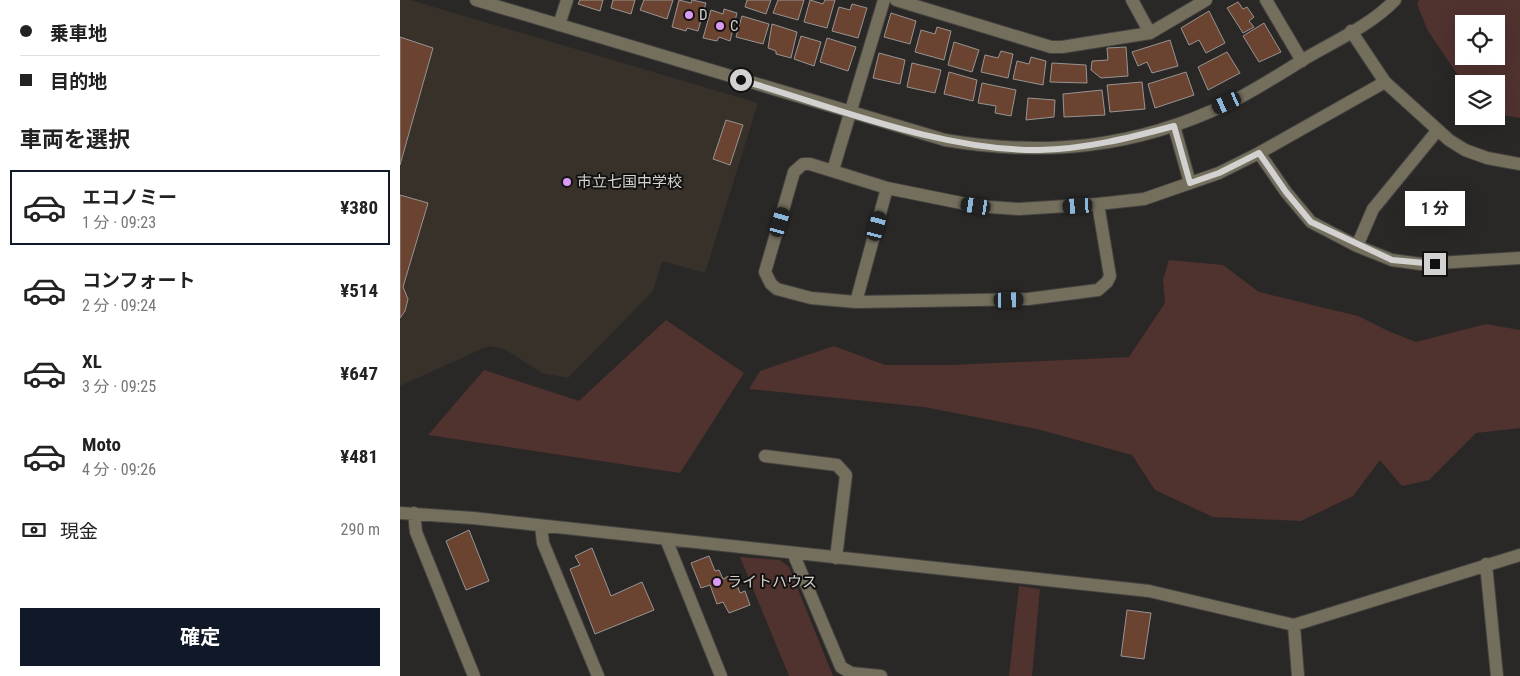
<!DOCTYPE html>
<html lang="ja">
<head>
<meta charset="utf-8">
<style>
	:root { --surface:#fff; --page:#f6f6f6; --text:#222; --muted:#767676; --line:#e0e0e0; --accent:#111827 }
	body { margin:0; font-family:"Roboto Condensed","Noto Sans JP",sans-serif; background:var(--page); color:var(--text); height:100vh; display:flex; flex-direction:column; font-size:19px; white-space:nowrap }
	* { box-sizing:border-box; margin:0 }
	p { font-size:16px; color:var(--muted) }
	.icon { flex:none; width:28px; height:28px; fill:none; stroke:currentColor; stroke-width:2; stroke-linecap:round; stroke-linejoin:round }
	.map { position:relative; flex:1; overflow:hidden }
	.drawer { display:flex; flex-direction:column; background:var(--surface); width:400px }
	.drawer>* { flex:none }
	.hud { display:grid; align-content:center; height:110px; padding:0 20px; background:var(--surface) }
	.tools { position:absolute; left:1055px; top:15px; display:grid; gap:10px }
	.tools a { display:grid; place-items:center; width:50px; height:50px; border-radius:0px; background:var(--surface); box-shadow:0 5px 20px #0002; font-size:25px }
	.end { position:absolute; width:22px; height:22px; margin:-11px; border:6px solid #d3d2d1; background:#111; box-shadow:0 0 0 2px #111 }
	.from { border-radius:50% }
	.bubble { position:absolute; height:35px; border-radius:0px; background:var(--surface); box-shadow:0 5px 20px #0002; font-size:16px; font-weight:700; line-height:35px; text-align:center }
	.car { position:absolute; width:15px; height:30px; margin:-15px -8px; border-radius:6px; box-shadow:0 0 4px 1px #0007; background:linear-gradient(#222 24%,#8ab4d8 0 40%,#222 0 76%,#8ab4d8 0 86%,#222 0) }
	.hud b { display:flex; align-items:center; gap:18px; height:48px; font-size:19px }
	.hud b+b { border-top:1px solid var(--line) }
	.hud i { width:12px; height:12px; background:var(--text) }
	ul { padding:0; list-style:none }
	li { display:flex; align-items:center; gap:15px; height:75px; margin:0 10px 8px; padding:0 10px; border:2px solid transparent; border-radius:0px }
	li div { flex:1 }
	li b { display:block; font-size:19px }
	li em { font-style:normal; font-weight:700 }
	li.on { border-color:var(--accent) }
	li>.icon { width:45px; height:45px; stroke-width:1.5 }
	h2 { padding:0 20px; font-size:22px; line-height:60px }
	.pay { display:flex; align-items:center; gap:12px; height:55px; padding:0 20px; font-size:19px }
	.pay p { margin-inline-start:auto }
	.primary-button { display:flex; gap:10px; margin-top:auto; padding:10px 20px }
	.primary-button a { flex:1; height:58px; border-radius:0px; background:var(--accent); color:#fff; font-size:20px; font-weight:700; line-height:58px; text-align:center }
	main { display:flex; flex:1; min-height:0 }
	.map>svg:first-child { display:block }
</style>
</head>
<body>
<main>
<section class="drawer">
<div class="hud">
<b><i class="from"></i>乗車地</b>
<b><i></i>目的地</b>
</div>
<h2>車両を選択</h2>
<ul>
<li class="on"><svg class="icon" aria-label="car" viewBox="0 0 24 24"><path d="M5 17H2v-5l4-1 3-4h7l3 4 3 1v5h-3M9 17h6M6 11h13"/><circle cx="7" cy="17" r="2"/><circle cx="17" cy="17" r="2"/></svg><div><b>エコノミー</b><p>1 分 · 09:23</p></div><em>¥380</em></li>
<li><svg class="icon" aria-label="car" viewBox="0 0 24 24"><path d="M5 17H2v-5l4-1 3-4h7l3 4 3 1v5h-3M9 17h6M6 11h13"/><circle cx="7" cy="17" r="2"/><circle cx="17" cy="17" r="2"/></svg><div><b>コンフォート</b><p>2 分 · 09:24</p></div><em>¥514</em></li>
<li><svg class="icon" aria-label="car" viewBox="0 0 24 24"><path d="M5 17H2v-5l4-1 3-4h7l3 4 3 1v5h-3M9 17h6M6 11h13"/><circle cx="7" cy="17" r="2"/><circle cx="17" cy="17" r="2"/></svg><div><b>XL</b><p>3 分 · 09:25</p></div><em>¥647</em></li>
<li><svg class="icon" aria-label="car" viewBox="0 0 24 24"><path d="M5 17H2v-5l4-1 3-4h7l3 4 3 1v5h-3M9 17h6M6 11h13"/><circle cx="7" cy="17" r="2"/><circle cx="17" cy="17" r="2"/></svg><div><b>Moto</b><p>4 分 · 09:26</p></div><em>¥481</em></li>
</ul>
<div class="pay"><svg class="icon" aria-label="cash" viewBox="0 0 24 24"><path d="M3 7h18v10H3z"/><circle cx="12" cy="12" r="2"/></svg>現金<p>290 m</p></div>
<div class="primary-button"><a>確定</a></div>
</section>
<div class="map">
<svg width="1120" height="676" viewBox="0 0 1120 676">
	<rect width="100%" height="100%" fill="#2a2826"/>
	<!-- built -->
	<path fill="#37312a" d="M 0,0 L 10,0 L 358,103 L 305,273 L 262,261 L 253,291 L 168,378 L 142,373 L 104,349 L 88,346 L 0,386 Z"/>
	<!-- green -->
	<path fill="#50322f" fill-rule="evenodd" d="M 1019,0 L 1120,0 L 1120,118 L 1096,114 L 1096,84 L 1064,84 L 1028,31 L 1017,4 ZM 1064,24 L 1096,24 L 1096,56 L 1064,56 Z
		M 769,260 L 823,265 L 859,292 L 958,316 L 988,331 L 1016,342 L 1086,324 L 1120,330 L 1120,428 L 1076,433 L 1029,480 L 1002,486 L 980,460 L 953,496 L 901,521 L 813,517 L 755,490 L 732,455 L 637,429 L 524,407 L 349,389 L 360,371 L 434,346 L 485,365 L 553,365 L 729,357 L 765,303 L 763,280 Z
		M 266,320 L 344,373 L 280,473 L 28,435 L 84,370 L 179,401 Z
		M 340,557 L 380,560 L 389,567 L 433,676 L 389,676 Z
		M 619,586 L 640,589 L 632,676 L 609,676 Z"/>
	<!-- building -->
	<path fill="#6a4430" stroke="#989493" d="M 180,0 L 203,0 L 200,11 L 178,4 Z
		M 213,0 L 235,0 L 231,14 L 211,8 Z
		M 244,0 L 273,0 L 267,19 L 240,10 Z
		M 279,0 L 291,3 L 292,0 L 306,3 L 298,31 L 287,28 L 286,31 L 272,27 Z
		M 347,0 L 371,0 L 366,14 L 345,7 Z
		M 378,0 L 404,0 L 398,20 L 373,13 Z
		M 410,0 L 423,4 L 425,0 L 435,0 L 427,28 L 404,22 Z
		M 838,2 L 843,9 L 847,7 L 854,17 L 849,21 L 854,27 L 843,33 L 827,8 Z
		M 452,4 L 467,8 L 458,38 L 432,31 L 439,7 L 450,10 Z
		M 324,9 L 337,13 L 330,41 L 319,37 L 317,41 L 303,38 L 311,10 L 323,14 Z
		M 809,11 L 825,43 L 806,53 L 799,40 L 789,45 L 781,28 Z
		M 491,13 L 516,21 L 510,44 L 484,37 Z
		M 342,16 L 369,24 L 363,44 L 336,37 Z
		M 864,23 L 881,52 L 859,62 L 843,36 Z
		M 372,24 L 397,32 L 391,58 L 376,54 L 376,51 L 368,48 Z
		M 537,27 L 551,31 L 544,60 L 515,52 L 521,30 L 535,34 Z
		M 401,36 L 421,42 L 414,66 L 394,59 Z
		M 0,37 L 33,48 L 0,165 Z
		M 427,38 L 456,47 L 448,71 L 420,62 Z
		M 770,40 L 778,66 L 752,73 L 747,62 L 738,66 L 732,52 Z
		M 554,42 L 579,50 L 572,72 L 548,65 Z
		M 726,47 L 728,76 L 701,78 L 691,70 L 692,61 L 708,60 L 707,48 Z
		M 601,51 L 613,54 L 608,78 L 581,72 L 585,55 L 598,58 Z
		M 827,52 L 840,73 L 808,90 L 798,67 Z
		M 479,53 L 505,60 L 500,84 L 473,78 Z
		M 631,57 L 646,61 L 643,85 L 613,79 L 617,61 L 629,64 Z
		M 512,63 L 541,70 L 535,93 L 507,87 Z
		M 652,63 L 686,65 L 687,83 L 650,82 Z
		M 549,72 L 577,80 L 573,101 L 544,94 Z
		M 786,72 L 794,95 L 755,108 L 748,84 Z
		M 742,82 L 745,109 L 710,112 L 707,85 Z
		M 582,83 L 616,90 L 611,116 L 595,113 L 596,106 L 578,103 Z
		M 702,90 L 705,115 L 664,117 L 663,94 Z
		M 628,98 L 655,100 L 654,117 L 626,120 Z
		M 326,120 L 343,125 L 330,165 L 313,159 Z
		M 0,195 L 28,203 L 3,287 L 8,299 L 5,311 L 0,318 Z
		M 69,530 L 89,581 L 66,590 L 46,541 Z
		M 192,548 L 211,596 L 242,582 L 254,610 L 195,634 L 170,569 L 180,565 L 175,556 Z
		M 309,556 L 315,571 L 319,570 L 323,579 L 333,574 L 340,593 L 345,591 L 350,605 L 329,613 L 323,602 L 317,604 L 310,585 L 301,588 L 291,563 Z
		M 727,610 L 751,613 L 744,659 L 721,656 Z"/>
	<g fill="none" stroke-linecap="round" stroke-linejoin="round">
		<defs>
			<path id="minor" d="M 76,0 L 545,140 C 645,157 735,148 827,104 C 854,91 880,74 906,58 C 935,41 971,25 995,0
				M 496,0 L 651,47 L 662,47 L 750,33 L 806,0
				M 732,0 L 750,33
				M 866,0 L 902,61
				M 159,25 L 167,0
				M 951,31 L 985,82 L 1049,140 L 1065,150 L 1087,158 L 1120,164
				M 774,126 L 790,183
				M 859,153 L 886,192 L 911,222 L 957,246 L 992,260 L 1021,264 L 1120,258
				M 433,170 L 484,0
				M 698,204 L 710,276 L 707,282 L 698,290 L 628,299 L 456,302 L 411,298 L 377,289 L 371,284 L 365,272 L 394,172 L 403,164 L 410,164 L 487,188 L 576,206 L 619,209 L 698,204 L 744,199 L 819,173 L 859,153 L 985,82
				M 957,246 L 973,209 L 1037,131
				M 456,302 L 487,188
				M 365,456 L 437,465 L 446,475 L 436,558
				M 0,513 L 73,518 L 749,591 L 894,625 L 1120,555
				M 14,513 L 16,532 L 74,676
				M 141,526 L 143,543 L 198,676
				M 266,539 L 321,676
				M 393,553 L 441,667 L 451,673 L 481,676
				M 1086,564 L 1097,676
				M 894,625 L 898,676"/>
		</defs>
		<!-- minor casing -->
		<use href="#minor" stroke="#454341" stroke-width="14"/>
		<!-- minor -->
		<use href="#minor" stroke="#746f5d" stroke-width="12"/>
	</g>
	<g fill="none" stroke-linecap="round" stroke-linejoin="round">
		<!-- route -->
		<path stroke="#d3d2d1" stroke-width="6" d="M 341,80 C 434,107 542,151 639,150 C 686,149 729,138 774,126 L 790,183 L 819,173 L 859,153 L 886,192 L 911,222 L 992,260 L 1035,264"/>
	</g>
	<!-- markers -->
	<g fill="#da9af6" stroke="#121110" stroke-width="2">
		<circle cx="289" cy="15" r="5"/>
		<circle cx="320" cy="26" r="5"/>
		<circle cx="167" cy="182" r="5"/>
		<circle cx="317" cy="582" r="5"/>
	</g>
	<g text-anchor="middle" dominant-baseline="central" stroke-width="4" stroke-linejoin="round" paint-order="stroke">
		<!-- poi labels -->
		<g font-size="15" fill="#d3d2d1" stroke="#121110" text-anchor="start">
			<text x="299" y="15">D</text>
			<text x="330" y="26">C</text>
			<text x="177" y="182">市立七国中学校</text>
			<text x="327" y="582">ライトハウス</text>
		</g>
	</g>
</svg>
<div class="tools">
<a><svg class="icon" aria-label="locate" viewBox="0 0 24 24"><circle cx="12" cy="12" r="6"/><path d="M12 2v4M12 18v4M2 12h4M18 12h4"/></svg></a>
<a><svg class="icon" aria-label="layers" viewBox="0 0 24 24"><path d="M12 4l9 5-9 5-9-5zM3 14l9 5 9-5"/></svg></a>
</div>
<i class="end from" style="left:341px;top:80px"></i>
<i class="end" style="left:1035px;top:264px"></i>
<div class="bubble" style="left:1005px;top:191px;width:60px">1 分</div>
<i class="car" style="left:827px;top:103px;rotate:246deg"></i>
<i class="car" style="left:576px;top:206px;rotate:279deg"></i>
<i class="car" style="left:678px;top:206px;rotate:267deg"></i>
<i class="car" style="left:380px;top:222px;rotate:16deg"></i>
<i class="car" style="left:477px;top:226px;rotate:15deg"></i>
<i class="car" style="left:609px;top:300px;rotate:89deg"></i>
</div>
</main>
</body>
</html>
